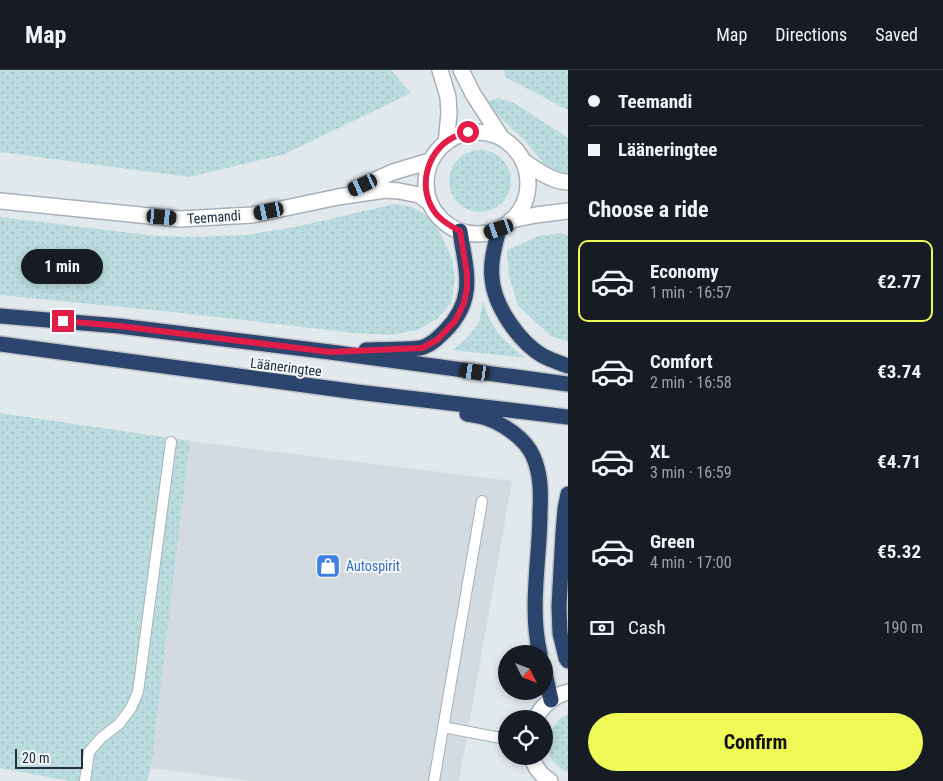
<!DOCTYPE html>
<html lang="en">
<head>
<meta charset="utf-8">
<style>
	:root { --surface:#171b24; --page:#20242c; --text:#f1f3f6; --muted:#9ea1a6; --line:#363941; --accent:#eef955 }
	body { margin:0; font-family:"Roboto Condensed",sans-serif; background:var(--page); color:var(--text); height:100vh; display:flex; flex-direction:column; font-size:19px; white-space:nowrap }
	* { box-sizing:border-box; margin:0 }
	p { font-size:16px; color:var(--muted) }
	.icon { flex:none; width:28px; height:28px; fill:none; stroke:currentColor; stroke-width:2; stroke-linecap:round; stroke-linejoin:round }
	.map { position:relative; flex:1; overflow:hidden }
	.details { display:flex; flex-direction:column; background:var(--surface); width:375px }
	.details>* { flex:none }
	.top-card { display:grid; align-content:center; height:110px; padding:0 20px; background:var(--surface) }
	.needle { width:32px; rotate:132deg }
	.buttons { position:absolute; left:498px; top:575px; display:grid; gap:10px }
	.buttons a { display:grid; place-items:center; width:55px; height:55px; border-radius:50%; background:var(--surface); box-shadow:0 2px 8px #0003; font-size:25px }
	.scale { position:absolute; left:15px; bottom:12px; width:68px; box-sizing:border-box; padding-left:5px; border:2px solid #212f3f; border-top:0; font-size:14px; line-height:18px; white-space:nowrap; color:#212f3f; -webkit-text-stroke:4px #f3f7f9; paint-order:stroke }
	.end { position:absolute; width:22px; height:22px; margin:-11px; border:6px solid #e11d48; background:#fff; box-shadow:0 0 0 2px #fff }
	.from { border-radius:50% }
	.bubble { position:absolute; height:35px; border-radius:18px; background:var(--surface); box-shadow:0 2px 8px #0003; font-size:16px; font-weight:700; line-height:35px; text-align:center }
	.car { position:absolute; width:15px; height:30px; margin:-15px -8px; border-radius:6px; box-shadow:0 0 4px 1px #0007; background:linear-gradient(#222 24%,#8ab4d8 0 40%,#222 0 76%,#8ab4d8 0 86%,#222 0) }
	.top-card b { display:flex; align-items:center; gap:18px; height:48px; font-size:19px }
	.top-card b+b { border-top:1px solid var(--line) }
	.top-card i { width:12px; height:12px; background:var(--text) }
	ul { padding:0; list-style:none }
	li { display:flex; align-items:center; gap:15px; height:82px; margin:0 10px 8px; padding:0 10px; border:2px solid transparent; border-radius:10px }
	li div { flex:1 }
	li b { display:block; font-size:19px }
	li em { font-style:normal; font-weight:700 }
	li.active { border-color:var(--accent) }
	li>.icon { width:45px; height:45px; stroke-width:1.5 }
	h2 { padding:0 20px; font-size:22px; line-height:60px }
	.pay { display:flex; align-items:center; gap:12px; height:55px; padding:0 20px; font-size:19px }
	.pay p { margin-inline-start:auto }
	.cta { display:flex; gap:10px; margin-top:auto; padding:10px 20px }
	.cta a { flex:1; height:58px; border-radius:30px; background:var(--accent); color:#111; font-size:20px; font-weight:700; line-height:58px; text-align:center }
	header { display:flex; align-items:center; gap:30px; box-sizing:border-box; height:70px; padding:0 25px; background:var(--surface); border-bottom:1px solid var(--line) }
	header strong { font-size:24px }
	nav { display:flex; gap:28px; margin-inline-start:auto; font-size:18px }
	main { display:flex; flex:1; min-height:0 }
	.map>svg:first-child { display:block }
</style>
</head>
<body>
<header>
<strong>Map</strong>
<nav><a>Map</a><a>Directions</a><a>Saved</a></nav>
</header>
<main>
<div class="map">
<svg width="568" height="711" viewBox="0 0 568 711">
	<defs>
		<pattern id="grass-dots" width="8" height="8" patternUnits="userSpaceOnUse" patternTransform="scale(1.25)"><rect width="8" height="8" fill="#badcdf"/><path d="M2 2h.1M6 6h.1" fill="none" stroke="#a0bdc0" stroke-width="1.8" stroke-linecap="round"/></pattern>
	</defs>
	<rect width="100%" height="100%" fill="#e2e9ed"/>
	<!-- built -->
	<path fill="#d3dbe1" d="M 190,371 L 512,411 L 459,711 L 251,711 L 151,698 Z"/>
	<!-- grass -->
	<path fill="url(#grass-dots)" d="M 0,0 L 391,0 L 411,23 L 285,84 L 189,107 L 0,82 Z
		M 504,0 L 568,0 L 568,40 L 505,7 Z
		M 498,28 L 514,33 L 568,68 L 568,103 C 562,103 555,100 549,97 C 539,91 533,79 525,71 C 511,57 498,49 488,31 Z
		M449 111a31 31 0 1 1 62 0a31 31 0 1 1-62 0Z
		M 395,134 L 412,137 L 429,147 L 442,166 L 452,189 L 455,209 L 451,233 L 437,249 L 417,260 L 390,265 L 354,263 L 182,243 L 0,225 L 0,147 L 156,166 L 196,167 L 246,165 L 295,157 Z
		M 560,163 L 568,165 L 568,272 L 551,266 L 518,236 L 509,206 L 507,180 L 539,166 Z
		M 483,231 C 485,237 487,244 490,250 C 499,266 512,278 526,288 L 453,280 L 467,268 L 479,252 Z
		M 0,343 L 190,371 L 151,698 L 147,711 L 70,711 L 0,698 Z
		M 568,644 L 568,702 C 540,691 542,657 568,644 Z"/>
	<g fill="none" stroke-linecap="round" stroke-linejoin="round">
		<defs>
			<path id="lane" d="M 443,657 L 506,669
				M 85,711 L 89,682 L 101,668 L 119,654 L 131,638 L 138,622 L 171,372
				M 434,711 L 482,431"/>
			<path id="street" d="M 440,0 L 448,27 L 449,44 L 446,73
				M 461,0 L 473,24 L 501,67
				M426 113a51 51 0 1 1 102 0a51 51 0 1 1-102 0Z
				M 523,91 C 536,99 552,112 568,112
				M 355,119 L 393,102 L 430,91
				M 0,131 L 180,149 L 252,145 L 338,127 L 385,120 L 399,121 L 419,125 L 430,133
				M 511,150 L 536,145 L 568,141
				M 535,649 C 542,636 554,625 568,622
				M 532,686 C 534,697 541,705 550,711"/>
			<path id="highway" d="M 499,159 C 495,175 490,192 492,208 C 494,236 519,272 543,286 C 551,290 560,293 568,296
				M 0,246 L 119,256 L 330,282 L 568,314
				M 0,274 L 357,322 L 568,347
				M 366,280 C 384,279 403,280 420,278 C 430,276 438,268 445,261 C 477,229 466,201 460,161
				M 467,344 C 473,345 480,346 486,348 C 503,354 525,368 533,386 C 541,404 541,423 540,442 C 540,489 529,538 540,584
				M 568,424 L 565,439 L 563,463 L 559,536 L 560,563 L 566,588 L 568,591
				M 544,599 L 551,630"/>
		</defs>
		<!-- lane casing -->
		<use href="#lane" stroke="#a8b1b9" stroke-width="12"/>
		<!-- street casing -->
		<use href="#street" stroke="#a8b1b9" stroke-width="18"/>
		<!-- highway casing -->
		<use href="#highway" stroke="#c1c5c9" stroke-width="18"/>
		<!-- lane -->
		<use href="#lane" stroke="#fff" stroke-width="10"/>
		<!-- street -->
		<use href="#street" stroke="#fff" stroke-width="15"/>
		<!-- highway -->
		<use href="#highway" stroke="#2b456d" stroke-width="15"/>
	</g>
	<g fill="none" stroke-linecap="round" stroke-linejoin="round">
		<!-- route -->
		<path stroke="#e11d48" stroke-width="6" d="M 63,251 L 119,256 L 330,282 L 422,278 L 437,270 L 455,251 L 464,233 L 467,218 L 467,204 L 460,161 C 452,157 445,153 438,146 C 416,122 425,81 454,67 C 458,65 464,64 468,62"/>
	</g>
	<!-- icons -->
	<defs>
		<symbol id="shop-square" viewBox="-11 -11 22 22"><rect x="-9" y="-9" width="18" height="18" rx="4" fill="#3f7fe0" stroke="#f3f7f9"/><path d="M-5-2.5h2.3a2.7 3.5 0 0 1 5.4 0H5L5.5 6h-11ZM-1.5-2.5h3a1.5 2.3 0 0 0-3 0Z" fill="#fff"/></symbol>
	</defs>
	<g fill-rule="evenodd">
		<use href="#shop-square" x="314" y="482" width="28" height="28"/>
	</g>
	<g text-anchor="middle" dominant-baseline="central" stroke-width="4" stroke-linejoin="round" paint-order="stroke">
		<!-- street labels -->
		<g font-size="14" fill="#212f3f" stroke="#f3f7f9">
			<text transform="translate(214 147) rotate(-4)">Teemandi</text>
			<text transform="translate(286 297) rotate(7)">Lääneringtee</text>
		</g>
		<!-- shop labels -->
		<g font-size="14" fill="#366cbe" stroke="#f3f7f9" text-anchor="start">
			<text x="346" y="496">Autospirit</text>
		</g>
	</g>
</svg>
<div class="buttons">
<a><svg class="needle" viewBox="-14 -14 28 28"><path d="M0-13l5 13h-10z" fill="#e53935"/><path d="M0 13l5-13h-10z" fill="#9ea1a6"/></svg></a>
<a><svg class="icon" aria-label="locate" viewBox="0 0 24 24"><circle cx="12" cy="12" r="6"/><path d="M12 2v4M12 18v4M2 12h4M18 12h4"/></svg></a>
</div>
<div class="scale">20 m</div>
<i class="end from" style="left:468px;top:62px"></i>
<i class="end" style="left:63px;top:251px"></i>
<div class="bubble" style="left:21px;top:179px;width:82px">1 min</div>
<i class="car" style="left:363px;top:115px;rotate:245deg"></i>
<i class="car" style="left:269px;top:141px;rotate:258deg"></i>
<i class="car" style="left:162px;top:147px;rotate:95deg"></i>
<i class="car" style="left:499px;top:159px;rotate:251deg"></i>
<i class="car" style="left:475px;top:302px;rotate:278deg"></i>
</div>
<section class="details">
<div class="top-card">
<b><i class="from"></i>Teemandi</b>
<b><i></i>Lääneringtee</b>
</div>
<h2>Choose a ride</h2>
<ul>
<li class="active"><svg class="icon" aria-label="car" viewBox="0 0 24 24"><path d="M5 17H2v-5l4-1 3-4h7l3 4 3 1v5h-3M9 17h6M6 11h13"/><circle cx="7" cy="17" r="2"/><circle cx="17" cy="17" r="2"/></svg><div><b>Economy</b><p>1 min · 16:57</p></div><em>€2.77</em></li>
<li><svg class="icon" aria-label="car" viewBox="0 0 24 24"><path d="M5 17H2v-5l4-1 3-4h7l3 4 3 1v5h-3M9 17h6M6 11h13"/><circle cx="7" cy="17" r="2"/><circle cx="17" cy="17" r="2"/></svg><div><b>Comfort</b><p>2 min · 16:58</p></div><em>€3.74</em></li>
<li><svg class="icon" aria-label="car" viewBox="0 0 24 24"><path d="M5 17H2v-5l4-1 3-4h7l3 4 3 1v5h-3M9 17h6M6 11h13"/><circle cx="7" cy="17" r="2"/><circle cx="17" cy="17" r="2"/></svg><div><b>XL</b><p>3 min · 16:59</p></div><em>€4.71</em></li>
<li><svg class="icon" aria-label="car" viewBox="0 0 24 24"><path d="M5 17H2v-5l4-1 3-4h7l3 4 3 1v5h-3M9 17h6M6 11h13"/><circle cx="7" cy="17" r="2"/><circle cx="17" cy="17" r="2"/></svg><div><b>Green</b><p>4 min · 17:00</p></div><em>€5.32</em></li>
</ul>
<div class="pay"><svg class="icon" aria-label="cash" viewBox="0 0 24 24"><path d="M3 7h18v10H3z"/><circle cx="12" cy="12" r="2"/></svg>Cash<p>190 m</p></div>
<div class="cta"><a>Confirm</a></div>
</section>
</main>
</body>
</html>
